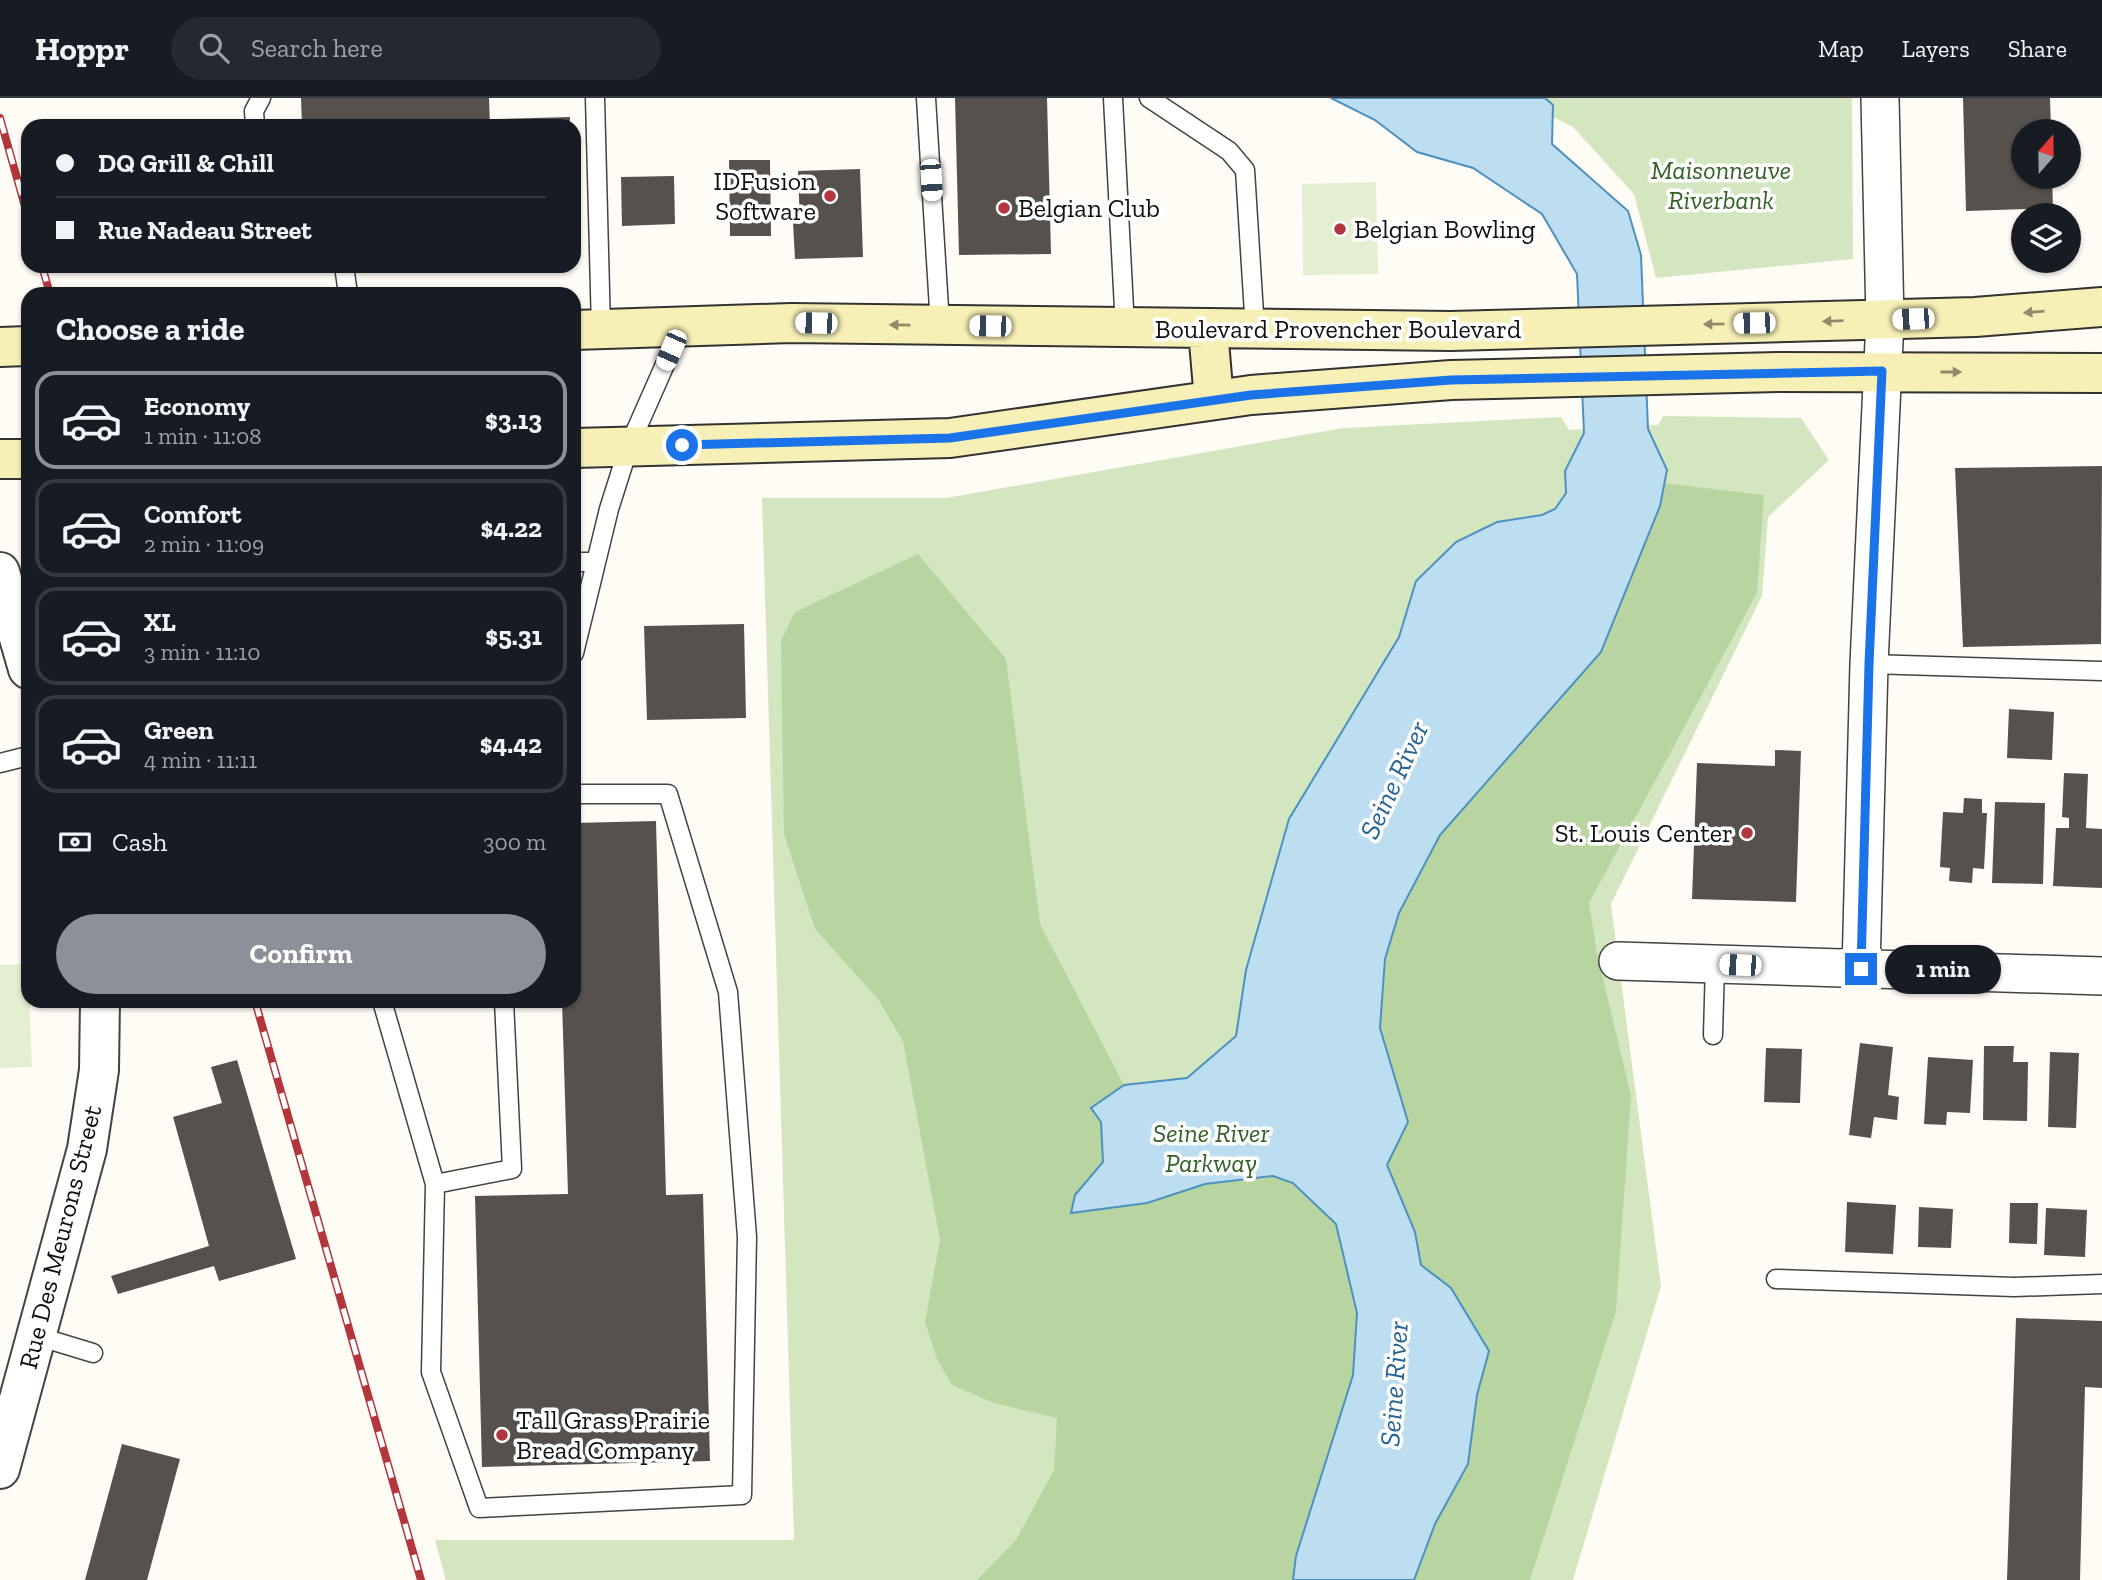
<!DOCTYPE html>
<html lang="en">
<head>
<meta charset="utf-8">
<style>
	:root { --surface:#171b24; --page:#242831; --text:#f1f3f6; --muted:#9ea1a6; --line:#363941; --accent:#8c9099 }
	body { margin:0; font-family:"Zilla Slab",serif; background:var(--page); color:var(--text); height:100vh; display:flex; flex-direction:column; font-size:26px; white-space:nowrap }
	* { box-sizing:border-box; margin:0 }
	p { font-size:23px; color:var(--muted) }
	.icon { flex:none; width:38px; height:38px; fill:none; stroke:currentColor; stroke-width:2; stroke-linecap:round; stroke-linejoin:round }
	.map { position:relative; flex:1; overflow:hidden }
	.side { position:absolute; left:21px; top:189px; width:560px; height:721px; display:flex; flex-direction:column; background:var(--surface); border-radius:21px; box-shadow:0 2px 5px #0004 }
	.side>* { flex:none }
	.guide { position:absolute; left:21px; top:21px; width:560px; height:154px; border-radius:21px; box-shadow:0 2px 5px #0004; display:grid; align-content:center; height:154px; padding:0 35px; background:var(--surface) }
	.needle { width:46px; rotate:20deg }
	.buttons { position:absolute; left:2011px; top:21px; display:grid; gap:14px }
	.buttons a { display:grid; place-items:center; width:70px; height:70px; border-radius:50%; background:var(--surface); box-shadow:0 2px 5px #0004; font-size:35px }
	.end { position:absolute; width:32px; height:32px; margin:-16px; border:9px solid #1a73e8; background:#fff; box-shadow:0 0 0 4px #fff }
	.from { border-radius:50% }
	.bubble { position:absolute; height:49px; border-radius:24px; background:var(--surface); box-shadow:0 2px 5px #0004; font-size:23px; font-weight:700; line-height:49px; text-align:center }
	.car { position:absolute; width:21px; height:42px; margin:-21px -10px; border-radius:9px; box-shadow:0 0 5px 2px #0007; background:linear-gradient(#fff 24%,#345 0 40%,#fff 0 76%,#345 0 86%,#fff 0) }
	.guide b { display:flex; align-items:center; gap:24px; height:66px; font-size:26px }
	.guide b+b { border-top:2px solid var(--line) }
	.guide i { width:18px; height:18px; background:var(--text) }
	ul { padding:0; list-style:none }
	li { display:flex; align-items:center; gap:21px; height:98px; margin:0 14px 10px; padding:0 21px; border:4px solid var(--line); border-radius:21px }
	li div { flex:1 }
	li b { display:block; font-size:26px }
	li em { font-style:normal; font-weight:700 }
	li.active { border-color:var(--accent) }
	li>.icon { width:63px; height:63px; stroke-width:1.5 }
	h2 { padding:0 35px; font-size:32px; line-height:84px }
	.pay { display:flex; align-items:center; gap:18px; height:77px; padding:0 35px; font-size:26px }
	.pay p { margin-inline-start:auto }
	.cta { display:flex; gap:14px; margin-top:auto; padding:14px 35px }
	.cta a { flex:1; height:80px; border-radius:42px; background:var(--accent); color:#fff; font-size:28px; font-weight:700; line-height:80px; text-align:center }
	header { display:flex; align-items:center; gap:42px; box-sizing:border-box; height:98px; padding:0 35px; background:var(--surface); border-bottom:2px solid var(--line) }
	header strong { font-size:33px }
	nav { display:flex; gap:38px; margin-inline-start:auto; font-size:24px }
	.search { width:490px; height:63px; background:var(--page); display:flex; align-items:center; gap:18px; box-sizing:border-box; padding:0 24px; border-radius:38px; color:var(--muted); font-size:26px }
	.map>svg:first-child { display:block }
</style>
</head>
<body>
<header>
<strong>Hoppr</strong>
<div class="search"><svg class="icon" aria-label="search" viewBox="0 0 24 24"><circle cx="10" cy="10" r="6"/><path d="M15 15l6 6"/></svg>Search here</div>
<nav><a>Map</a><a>Layers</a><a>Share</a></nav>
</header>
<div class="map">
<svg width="2102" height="1482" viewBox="0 0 2102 1482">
	<rect width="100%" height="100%" fill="#fefcf4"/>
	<!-- green -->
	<path fill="#d3e6c0" d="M 1517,0 L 1852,0 L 1853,161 L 1656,180 L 1634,96 L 1573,29 Z
		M 1663,318 L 1801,320 L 1829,362 L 1768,419 L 1762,498 L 1611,806 L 1661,1188 L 1573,1482 L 446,1482 L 435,1442 L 794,1442 L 762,400 L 946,400 L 1343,330 L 1561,319 L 1569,332 L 1658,327 Z"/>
	<!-- forest -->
	<path fill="#b8d5a1" d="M 1663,385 L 1764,397 L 1757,495 L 1589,805 L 1597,855 L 1631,998 L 1616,1213 L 1530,1482 L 1414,1482 L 1435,1426 L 1489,1254 L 1451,1190 L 1421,1167 L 1415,1134 L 1387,1066 L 1408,1024 L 1380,930 L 1385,861 L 1399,815 L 1440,737 L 1601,554 L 1660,408 Z
		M 918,456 L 1006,561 L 1040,826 L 1124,987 L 1091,1010 L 1101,1024 L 1103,1064 L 1075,1097 L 1147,1105 L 1205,1086 L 1273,1078 L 1293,1085 L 1336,1126 L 1357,1215 L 1353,1277 L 1296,1458 L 1293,1482 L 977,1482 L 1016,1442 L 1054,1372 L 1057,1320 L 994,1305 L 952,1287 L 937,1261 L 925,1224 L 940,1142 L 903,943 L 878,901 L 815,831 L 784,736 L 781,543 L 795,514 Z"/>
	<!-- pitch -->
	<path fill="#e4eed1" d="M 1376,84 L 1378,176 L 1303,177 L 1302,86 Z
		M 28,866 L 32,969 L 0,970 L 0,867 Z"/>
	<!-- water -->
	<path fill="#bdddf0" stroke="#4c91c0" stroke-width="2" d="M 1331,0 L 1545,0 L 1553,7 L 1552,46 L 1628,113 L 1641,157 L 1648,331 L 1667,372 L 1660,408 L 1601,554 L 1440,737 L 1399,815 L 1385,861 L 1380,930 L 1408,1024 L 1387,1067 L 1415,1134 L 1421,1167 L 1451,1190 L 1489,1253 L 1477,1297 L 1468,1366 L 1435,1426 L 1414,1482 L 1293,1482 L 1296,1458 L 1353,1277 L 1357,1215 L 1336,1126 L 1293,1085 L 1273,1078 L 1205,1086 L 1147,1105 L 1071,1115 L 1075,1097 L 1103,1064 L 1101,1024 L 1091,1010 L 1124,987 L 1187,980 L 1236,938 L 1246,872 L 1289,721 L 1399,539 L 1416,483 L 1456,444 L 1497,424 L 1542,417 L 1555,411 L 1566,395 L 1565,373 L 1584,335 L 1577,176 L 1542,116 L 1473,70 L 1417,54 L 1375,22 Z"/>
	<!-- building -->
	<path fill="#57514d" d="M 301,0 L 489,0 L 490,28 L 302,28 Z
		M 955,0 L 1047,0 L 1051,156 L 959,157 Z
		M 1963,0 L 2050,0 L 2051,33 L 2023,33 L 2023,79 L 2052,79 L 2053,110 L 1966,113 Z
		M 570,19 L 570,28 L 499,28 L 499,21 Z
		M 729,62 L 770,62 L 771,138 L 730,138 Z
		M 860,71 L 863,159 L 795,161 L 793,125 L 800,126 L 798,73 Z
		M 674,78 L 675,126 L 622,128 L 621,79 Z
		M 2102,368 L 2101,546 L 1963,549 L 1955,370 Z
		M 744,526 L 746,620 L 647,622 L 644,528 Z
		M 2009,611 L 2054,614 L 2052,662 L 2007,660 Z
		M 1775,652 L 1801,653 L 1796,804 L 1692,801 L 1697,665 L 1775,668 Z
		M 2064,675 L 2088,676 L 2086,730 L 2102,731 L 2102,790 L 2053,788 L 2056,730 L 2069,730 L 2069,720 L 2062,719 Z
		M 1964,700 L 1982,701 L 1982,715 L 1987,715 L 1984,771 L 1973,770 L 1972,785 L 1949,783 L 1950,770 L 1940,769 L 1943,714 L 1963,715 Z
		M 1995,704 L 2045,705 L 2043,786 L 1992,785 Z
		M 656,723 L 666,1097 L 703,1096 L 710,1363 L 482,1369 L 475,1098 L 568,1096 L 562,903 L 574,903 L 574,725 Z
		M 1860,945 L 1893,949 L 1888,997 L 1899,999 L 1897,1022 L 1874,1019 L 1871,1040 L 1849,1037 Z
		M 1984,948 L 2014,948 L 2013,964 L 2028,964 L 2027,1023 L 1983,1022 Z
		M 1766,950 L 1802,951 L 1800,1005 L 1764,1004 Z
		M 2050,954 L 2079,955 L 2076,1030 L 2048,1029 Z
		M 1928,959 L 1973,962 L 1970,1015 L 1947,1014 L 1946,1027 L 1924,1026 Z
		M 237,962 L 296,1161 L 219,1183 L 214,1168 L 118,1196 L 111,1178 L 209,1148 L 173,1019 L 222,1005 L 211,969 Z
		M 1847,1104 L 1896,1107 L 1893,1156 L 1845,1154 Z
		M 2010,1105 L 2038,1105 L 2037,1146 L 2009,1145 Z
		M 1919,1109 L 1953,1111 L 1951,1150 L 1918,1149 Z
		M 2046,1110 L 2087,1112 L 2085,1159 L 2044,1157 Z
		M 2016,1220 L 2102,1223 L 2102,1290 L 2085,1289 L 2080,1482 L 2007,1482 Z
		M 122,1346 L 180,1361 L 147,1482 L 85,1482 Z"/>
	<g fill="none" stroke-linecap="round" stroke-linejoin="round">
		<defs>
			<path id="service" d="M 595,0 L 601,231
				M 926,0 L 940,227
				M 1113,0 L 1125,230
				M 1149,0 L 1229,53 L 1245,72 L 1255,232
				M 255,28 L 254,13 L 261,0
				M 344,168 L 348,196
				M 574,464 L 596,464
				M 574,555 L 609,411 L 629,348 L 682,228
				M 1869,566 L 2102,573
				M 0,665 L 28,658
				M 382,903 L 435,1086 L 512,1071 L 504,903
				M 1713,937 L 1715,866
				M 435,1086 L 431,1274 L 479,1410 L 742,1397 L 747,1139 L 728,894 L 668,696 L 574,696
				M 1776,1181 L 2014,1189 L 2102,1186
				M 37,1238 L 93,1255"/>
			<path id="minor" d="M 1618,863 L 2102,878
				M 1861,871 L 1869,566 L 1885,222 L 1880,0"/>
			<path id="tertiary" d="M 0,474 L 28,571
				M 0,1371 L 87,1051 L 99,972 L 100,903"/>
			<path id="secondary" d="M 574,232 L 791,225 L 1451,233 L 1975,219 L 2102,209
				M 1208,232 L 1214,302
				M 0,249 L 28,248
				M 574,350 L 950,340 L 1251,297 L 1451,282 L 1778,274 L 2102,275
				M 0,361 L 28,361"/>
		</defs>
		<!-- service casing -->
		<use href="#service" stroke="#434343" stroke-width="21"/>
		<!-- minor casing -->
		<use href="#minor" stroke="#434343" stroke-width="40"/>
		<!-- tertiary casing -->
		<use href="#tertiary" stroke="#434343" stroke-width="42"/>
		<!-- secondary casing -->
		<use href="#secondary" stroke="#323232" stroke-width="42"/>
		<!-- service -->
		<use href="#service" stroke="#fff" stroke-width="18"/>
		<!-- minor -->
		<use href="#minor" stroke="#fff" stroke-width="37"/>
		<!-- tertiary -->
		<use href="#tertiary" stroke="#fff" stroke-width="38"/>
		<!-- secondary -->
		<use href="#secondary" stroke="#f7f0b6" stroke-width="38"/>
		<defs>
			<path id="rail" d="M 0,20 L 28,119
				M 42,168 L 50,196
				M 255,903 L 421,1482"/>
		</defs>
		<!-- rail casing -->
		<use href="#rail" stroke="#b2363b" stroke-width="8"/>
		<!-- rail -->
		<use href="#rail" stroke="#fff" stroke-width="5" stroke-dasharray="16" stroke-linecap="butt"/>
	</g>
	<!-- one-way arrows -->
	<defs><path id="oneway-solid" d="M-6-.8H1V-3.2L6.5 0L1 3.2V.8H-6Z" transform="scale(1.75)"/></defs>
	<g fill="#8f8b6b">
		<use href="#oneway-solid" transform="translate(2034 214) rotate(175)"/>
		<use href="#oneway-solid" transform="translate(1833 223) rotate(178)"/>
		<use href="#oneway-solid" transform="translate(1714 226) rotate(179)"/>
		<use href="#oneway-solid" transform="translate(900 227) rotate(-179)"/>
		<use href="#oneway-solid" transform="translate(1951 274)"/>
	</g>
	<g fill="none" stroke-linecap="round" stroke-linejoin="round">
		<!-- route -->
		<path stroke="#1a73e8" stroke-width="9" d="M 682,347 L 950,340 L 1251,297 L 1451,282 L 1882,273 L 1869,566 L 1861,871"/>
	</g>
	<!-- markers -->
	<g fill="#b2363b" stroke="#fff" stroke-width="2.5">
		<circle cx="830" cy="98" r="7"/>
		<circle cx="1004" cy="110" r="7"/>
		<circle cx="1340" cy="131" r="7"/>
		<circle cx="1747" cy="735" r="7"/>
		<circle cx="502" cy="1337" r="7"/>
	</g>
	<g text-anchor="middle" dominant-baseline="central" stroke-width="7" stroke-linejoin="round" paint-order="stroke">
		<!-- park labels -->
		<g font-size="26" font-style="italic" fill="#326226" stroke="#fff">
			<text x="1721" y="72">Maisonneuve<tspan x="1721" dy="30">Riverbank</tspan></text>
			<text x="1211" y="1035">Seine River<tspan x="1211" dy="30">Parkway</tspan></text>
		</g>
		<!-- poi labels -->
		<g font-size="26" fill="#101010" stroke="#fff" text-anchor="start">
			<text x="816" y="83" text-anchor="end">IDFusion<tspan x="816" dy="30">Software</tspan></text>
			<text x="1018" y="110">Belgian Club</text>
			<text x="1354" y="131">Belgian Bowling</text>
			<text x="1733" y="735" text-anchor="end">St. Louis Center</text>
			<text x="516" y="1322">Tall Grass Prairie<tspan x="516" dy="30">Bread Company</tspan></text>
		</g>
		<!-- street labels -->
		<g font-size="26" fill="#101010" stroke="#fff">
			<text x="1338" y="231">Boulevard Provencher Boulevard</text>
			<text transform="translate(60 1139) rotate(-76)">Rue Des Meurons Street</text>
		</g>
		<!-- water labels -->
		<g font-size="28" font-style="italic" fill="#256496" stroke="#fff">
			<text transform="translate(1394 682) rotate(-65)">Seine River</text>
			<text transform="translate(1394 1286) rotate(-86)">Seine River</text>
		</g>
	</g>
</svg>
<div class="buttons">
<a><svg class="needle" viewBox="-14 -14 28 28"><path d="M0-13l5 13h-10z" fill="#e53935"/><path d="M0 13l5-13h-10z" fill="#9ea1a6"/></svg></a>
<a><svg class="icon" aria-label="layers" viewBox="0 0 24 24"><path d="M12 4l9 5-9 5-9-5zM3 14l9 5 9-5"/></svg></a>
</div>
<i class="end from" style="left:682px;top:347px"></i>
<i class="end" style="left:1861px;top:871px"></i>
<div class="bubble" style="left:1885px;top:847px;width:116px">1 min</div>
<i class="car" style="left:931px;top:82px;rotate:176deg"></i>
<i class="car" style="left:1913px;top:221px;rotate:268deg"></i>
<i class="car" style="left:816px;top:225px;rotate:271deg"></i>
<i class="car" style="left:1754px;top:225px;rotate:269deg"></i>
<i class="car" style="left:990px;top:228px;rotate:271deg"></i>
<i class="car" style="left:671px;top:252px;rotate:204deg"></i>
<i class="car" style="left:1740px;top:867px;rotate:272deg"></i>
<div class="guide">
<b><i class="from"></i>DQ Grill &amp; Chill</b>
<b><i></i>Rue Nadeau Street</b>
</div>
<section class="side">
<h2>Choose a ride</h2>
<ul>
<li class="active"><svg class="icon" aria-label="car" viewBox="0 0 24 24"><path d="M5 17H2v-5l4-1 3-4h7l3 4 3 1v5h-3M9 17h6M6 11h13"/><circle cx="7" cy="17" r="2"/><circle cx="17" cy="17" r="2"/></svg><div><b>Economy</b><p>1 min · 11:08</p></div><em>$3.13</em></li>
<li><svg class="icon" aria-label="car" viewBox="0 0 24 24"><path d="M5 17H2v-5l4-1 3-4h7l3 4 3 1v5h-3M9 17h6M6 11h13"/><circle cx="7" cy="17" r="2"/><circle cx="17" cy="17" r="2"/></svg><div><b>Comfort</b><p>2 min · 11:09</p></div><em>$4.22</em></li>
<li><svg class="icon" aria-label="car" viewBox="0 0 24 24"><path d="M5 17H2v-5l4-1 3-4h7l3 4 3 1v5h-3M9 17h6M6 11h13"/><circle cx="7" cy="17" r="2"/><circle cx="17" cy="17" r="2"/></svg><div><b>XL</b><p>3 min · 11:10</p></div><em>$5.31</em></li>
<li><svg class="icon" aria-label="car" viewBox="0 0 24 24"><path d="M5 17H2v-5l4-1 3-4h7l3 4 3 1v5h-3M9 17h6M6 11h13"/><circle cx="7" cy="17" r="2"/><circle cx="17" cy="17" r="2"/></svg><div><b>Green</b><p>4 min · 11:11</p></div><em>$4.42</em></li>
</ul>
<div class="pay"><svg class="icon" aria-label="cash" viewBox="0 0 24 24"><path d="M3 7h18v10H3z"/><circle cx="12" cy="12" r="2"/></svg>Cash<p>300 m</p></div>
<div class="cta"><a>Confirm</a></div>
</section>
</div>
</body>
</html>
